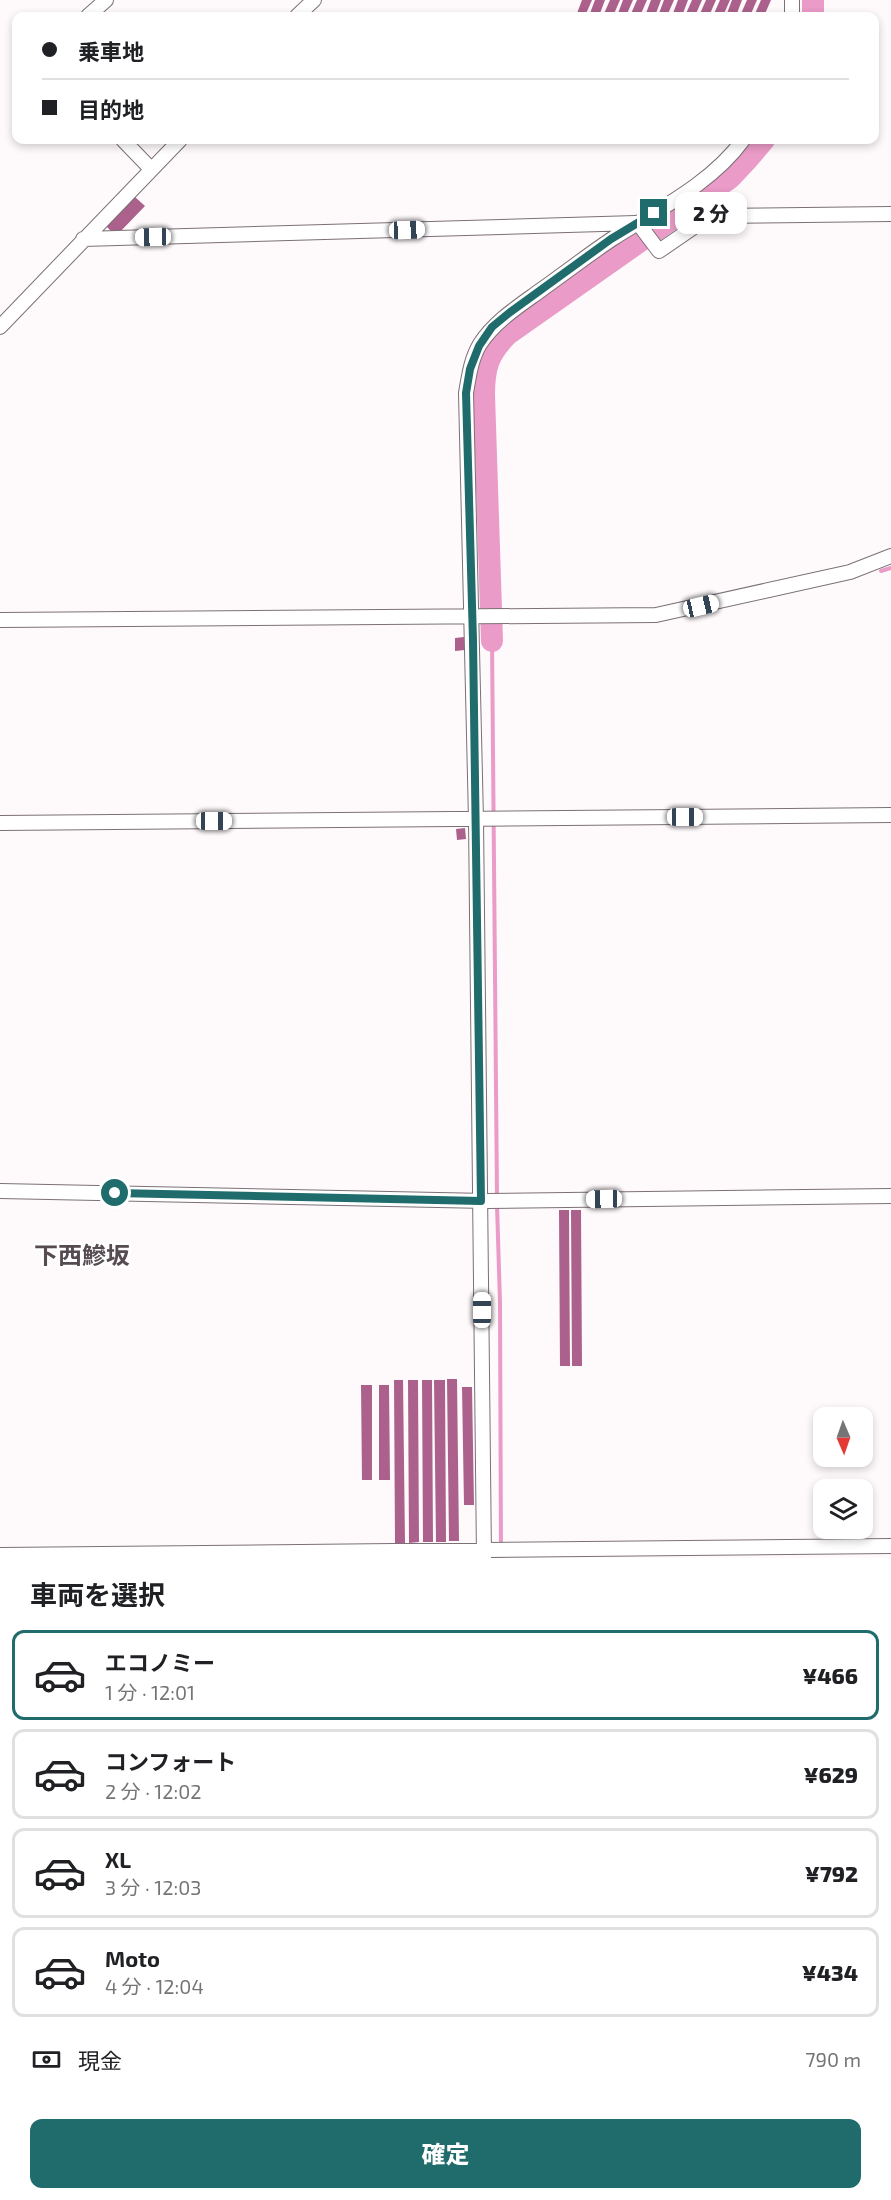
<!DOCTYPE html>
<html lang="ja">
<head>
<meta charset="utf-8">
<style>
	:root { --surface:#fff; --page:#f6f6f6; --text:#202124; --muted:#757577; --line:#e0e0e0; --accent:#206c6c }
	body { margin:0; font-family:"Exo 2","Noto Sans JP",sans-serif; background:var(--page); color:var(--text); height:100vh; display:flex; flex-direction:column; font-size:22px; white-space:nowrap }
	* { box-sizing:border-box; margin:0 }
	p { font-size:20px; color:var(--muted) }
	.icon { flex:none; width:33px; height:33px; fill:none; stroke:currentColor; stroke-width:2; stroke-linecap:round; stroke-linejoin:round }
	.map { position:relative; height:1558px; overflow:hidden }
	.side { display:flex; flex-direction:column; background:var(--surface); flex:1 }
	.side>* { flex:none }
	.banner { position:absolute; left:12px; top:12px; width:867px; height:132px; border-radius:12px; box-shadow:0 3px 9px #0003; display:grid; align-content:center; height:132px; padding:0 30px; background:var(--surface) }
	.needle { width:39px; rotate:178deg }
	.tools { position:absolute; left:813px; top:1407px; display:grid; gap:12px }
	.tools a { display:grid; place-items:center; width:60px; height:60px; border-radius:12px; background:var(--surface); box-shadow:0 3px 9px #0003; font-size:30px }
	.end { position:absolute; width:27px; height:27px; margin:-14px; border:8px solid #206c6c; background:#fff; box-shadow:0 0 0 3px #fff }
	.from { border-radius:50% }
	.bubble { position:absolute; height:42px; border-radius:12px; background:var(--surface); box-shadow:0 3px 9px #0003; font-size:20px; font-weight:800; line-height:42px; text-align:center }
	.car { position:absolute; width:18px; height:36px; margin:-18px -9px; border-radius:8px; box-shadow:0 0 4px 2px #0007; background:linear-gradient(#fff 24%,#345 0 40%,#fff 0 76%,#345 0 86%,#fff 0) }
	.banner b { display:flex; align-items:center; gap:21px; height:57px; font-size:22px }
	.banner b+b { border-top:2px solid var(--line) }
	.banner i { width:15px; height:15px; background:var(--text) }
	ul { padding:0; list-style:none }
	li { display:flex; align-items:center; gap:18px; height:90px; margin:0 12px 9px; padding:0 18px; border:3px solid var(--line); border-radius:12px }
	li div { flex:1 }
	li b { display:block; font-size:22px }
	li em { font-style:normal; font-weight:800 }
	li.on { border-color:var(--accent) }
	li>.icon { width:54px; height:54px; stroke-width:1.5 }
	h2 { padding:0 30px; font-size:27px; line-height:72px }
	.pay { display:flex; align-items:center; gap:15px; height:66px; padding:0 30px; font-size:22px }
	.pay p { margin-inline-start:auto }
	.button { display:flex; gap:12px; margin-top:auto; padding:12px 30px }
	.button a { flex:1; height:69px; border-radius:12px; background:var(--accent); color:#fff; font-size:24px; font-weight:800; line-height:69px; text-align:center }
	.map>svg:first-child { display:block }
</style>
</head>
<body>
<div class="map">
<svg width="891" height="1558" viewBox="0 0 891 1558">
	<rect width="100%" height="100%" fill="#fef9fb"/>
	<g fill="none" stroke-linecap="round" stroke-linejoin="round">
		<!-- stream -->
		<path stroke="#ea9bc7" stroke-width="4" d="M 881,571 L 891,568
			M 492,641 L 497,1197
			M 497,1205 L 500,1303 L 501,1558"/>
		<!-- river -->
		<path stroke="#ea9bc7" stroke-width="22" d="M 813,16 L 813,0
			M 492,641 L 484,395 C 484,367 488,354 508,334 L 730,178 L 747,160 L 764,140"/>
	</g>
	<!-- building -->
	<path fill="#ab618c" d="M 582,0 L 592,0 L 585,16 L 576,16 Z
		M 595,0 L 605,0 L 599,16 L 589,16 Z
		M 610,0 L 620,0 L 613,16 L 603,16 Z
		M 623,0 L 633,0 L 626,16 L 617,16 Z
		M 637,0 L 647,0 L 640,16 L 630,16 Z
		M 651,0 L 661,0 L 655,16 L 645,16 Z
		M 664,0 L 674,0 L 667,16 L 658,16 Z
		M 678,0 L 688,0 L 682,16 L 672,16 Z
		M 692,0 L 702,0 L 695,16 L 685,16 Z
		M 706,0 L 716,0 L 709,16 L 699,16 Z
		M 720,0 L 730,0 L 723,16 L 713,16 Z
		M 732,0 L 742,0 L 736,16 L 726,16 Z
		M 747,0 L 757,0 L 750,16 L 740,16 Z
		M 761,0 L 771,0 L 764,16 L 754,16 Z
		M 135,197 L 145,206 L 116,236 L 106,226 Z
		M 464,637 L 465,650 L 455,651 L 455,638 Z
		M 465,828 L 466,839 L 457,840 L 456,829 Z
		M 559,1210 L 569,1210 L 570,1366 L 560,1366 Z
		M 571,1210 L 581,1210 L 582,1366 L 572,1366 Z
		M 447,1379 L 457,1379 L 459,1541 L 449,1541 Z
		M 394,1380 L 403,1380 L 405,1543 L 395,1543 Z
		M 408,1380 L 418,1380 L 419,1542 L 409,1543 Z
		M 422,1380 L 432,1380 L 433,1542 L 423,1542 Z
		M 434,1380 L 445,1380 L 446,1542 L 436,1542 Z
		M 361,1385 L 372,1385 L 372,1480 L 362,1480 Z
		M 379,1385 L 389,1385 L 390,1480 L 379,1480 Z
		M 462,1387 L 472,1387 L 474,1505 L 464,1505 Z"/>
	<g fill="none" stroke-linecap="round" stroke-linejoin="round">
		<defs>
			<path id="minor" d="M 88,16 L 106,0
				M 297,16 L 314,0
				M 792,16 L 792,0
				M 123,140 L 151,169
				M 638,223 L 659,251 L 710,216 L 891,214
				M 83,239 L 636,223
				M 0,327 L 180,140
				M 0,620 L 656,615 L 850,572 L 891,556
				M 0,823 L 891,815
				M 0,1191 L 487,1201 L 891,1196
				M 0,1555 L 891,1546
				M 484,1558 L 476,820 L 466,393 C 469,376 471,359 480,344 C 495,321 519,306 541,290 C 565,273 588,255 612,239 C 657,210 711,184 743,140"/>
		</defs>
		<!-- minor casing -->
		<use href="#minor" stroke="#7b7076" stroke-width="16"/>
		<!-- minor -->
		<use href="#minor" stroke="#fff" stroke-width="14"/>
	</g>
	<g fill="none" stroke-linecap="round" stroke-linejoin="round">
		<!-- route -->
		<path stroke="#206c6c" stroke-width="8" d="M 115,1193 L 481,1201 L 473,640 L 466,393 L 470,369 L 479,346 L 492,327 L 509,313 L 611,239 L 654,213"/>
	</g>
	<g text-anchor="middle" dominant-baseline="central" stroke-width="5" stroke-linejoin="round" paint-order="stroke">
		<!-- quarter labels -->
		<g font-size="24" font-weight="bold" fill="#554b50" stroke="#fff">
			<text x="82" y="1254">下西鰺坂</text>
		</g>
	</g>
</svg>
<div class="tools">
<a><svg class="needle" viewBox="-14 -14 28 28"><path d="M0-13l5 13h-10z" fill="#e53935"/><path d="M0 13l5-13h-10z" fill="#757577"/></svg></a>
<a><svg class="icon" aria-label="layers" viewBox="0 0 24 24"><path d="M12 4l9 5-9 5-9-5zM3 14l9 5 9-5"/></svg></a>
</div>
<i class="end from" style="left:115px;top:1193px"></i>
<i class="end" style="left:654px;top:213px"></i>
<div class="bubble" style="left:675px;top:192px;width:72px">2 分</div>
<i class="car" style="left:407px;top:230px;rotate:88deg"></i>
<i class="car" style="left:153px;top:237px;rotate:269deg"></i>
<i class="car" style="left:701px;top:606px;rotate:77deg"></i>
<i class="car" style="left:685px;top:817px;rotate:90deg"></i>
<i class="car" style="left:214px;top:821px;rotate:90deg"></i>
<i class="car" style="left:604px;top:1199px;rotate:269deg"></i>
<i class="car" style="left:482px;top:1310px;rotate:0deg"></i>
<div class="banner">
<b><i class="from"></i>乗車地</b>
<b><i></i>目的地</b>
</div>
</div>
<section class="side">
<h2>車両を選択</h2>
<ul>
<li class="on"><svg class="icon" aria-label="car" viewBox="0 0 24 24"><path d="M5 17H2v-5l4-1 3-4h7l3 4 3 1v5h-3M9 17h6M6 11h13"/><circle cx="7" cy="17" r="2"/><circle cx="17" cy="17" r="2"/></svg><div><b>エコノミー</b><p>1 分 · 12:01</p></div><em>¥466</em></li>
<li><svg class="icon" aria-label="car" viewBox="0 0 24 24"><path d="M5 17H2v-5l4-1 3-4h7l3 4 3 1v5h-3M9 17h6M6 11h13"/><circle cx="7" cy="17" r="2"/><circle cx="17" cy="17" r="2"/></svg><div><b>コンフォート</b><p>2 分 · 12:02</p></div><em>¥629</em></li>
<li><svg class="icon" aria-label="car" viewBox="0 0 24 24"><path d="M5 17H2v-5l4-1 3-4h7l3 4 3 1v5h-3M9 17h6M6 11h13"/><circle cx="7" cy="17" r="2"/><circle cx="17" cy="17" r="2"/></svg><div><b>XL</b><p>3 分 · 12:03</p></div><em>¥792</em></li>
<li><svg class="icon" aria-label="car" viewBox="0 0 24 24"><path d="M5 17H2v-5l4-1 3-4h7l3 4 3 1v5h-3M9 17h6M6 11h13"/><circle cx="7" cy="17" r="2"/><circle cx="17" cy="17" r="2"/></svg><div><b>Moto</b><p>4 分 · 12:04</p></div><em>¥434</em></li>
</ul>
<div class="pay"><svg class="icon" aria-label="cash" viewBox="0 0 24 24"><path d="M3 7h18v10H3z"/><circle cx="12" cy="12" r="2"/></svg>現金<p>790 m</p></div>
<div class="button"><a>確定</a></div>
</section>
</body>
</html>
